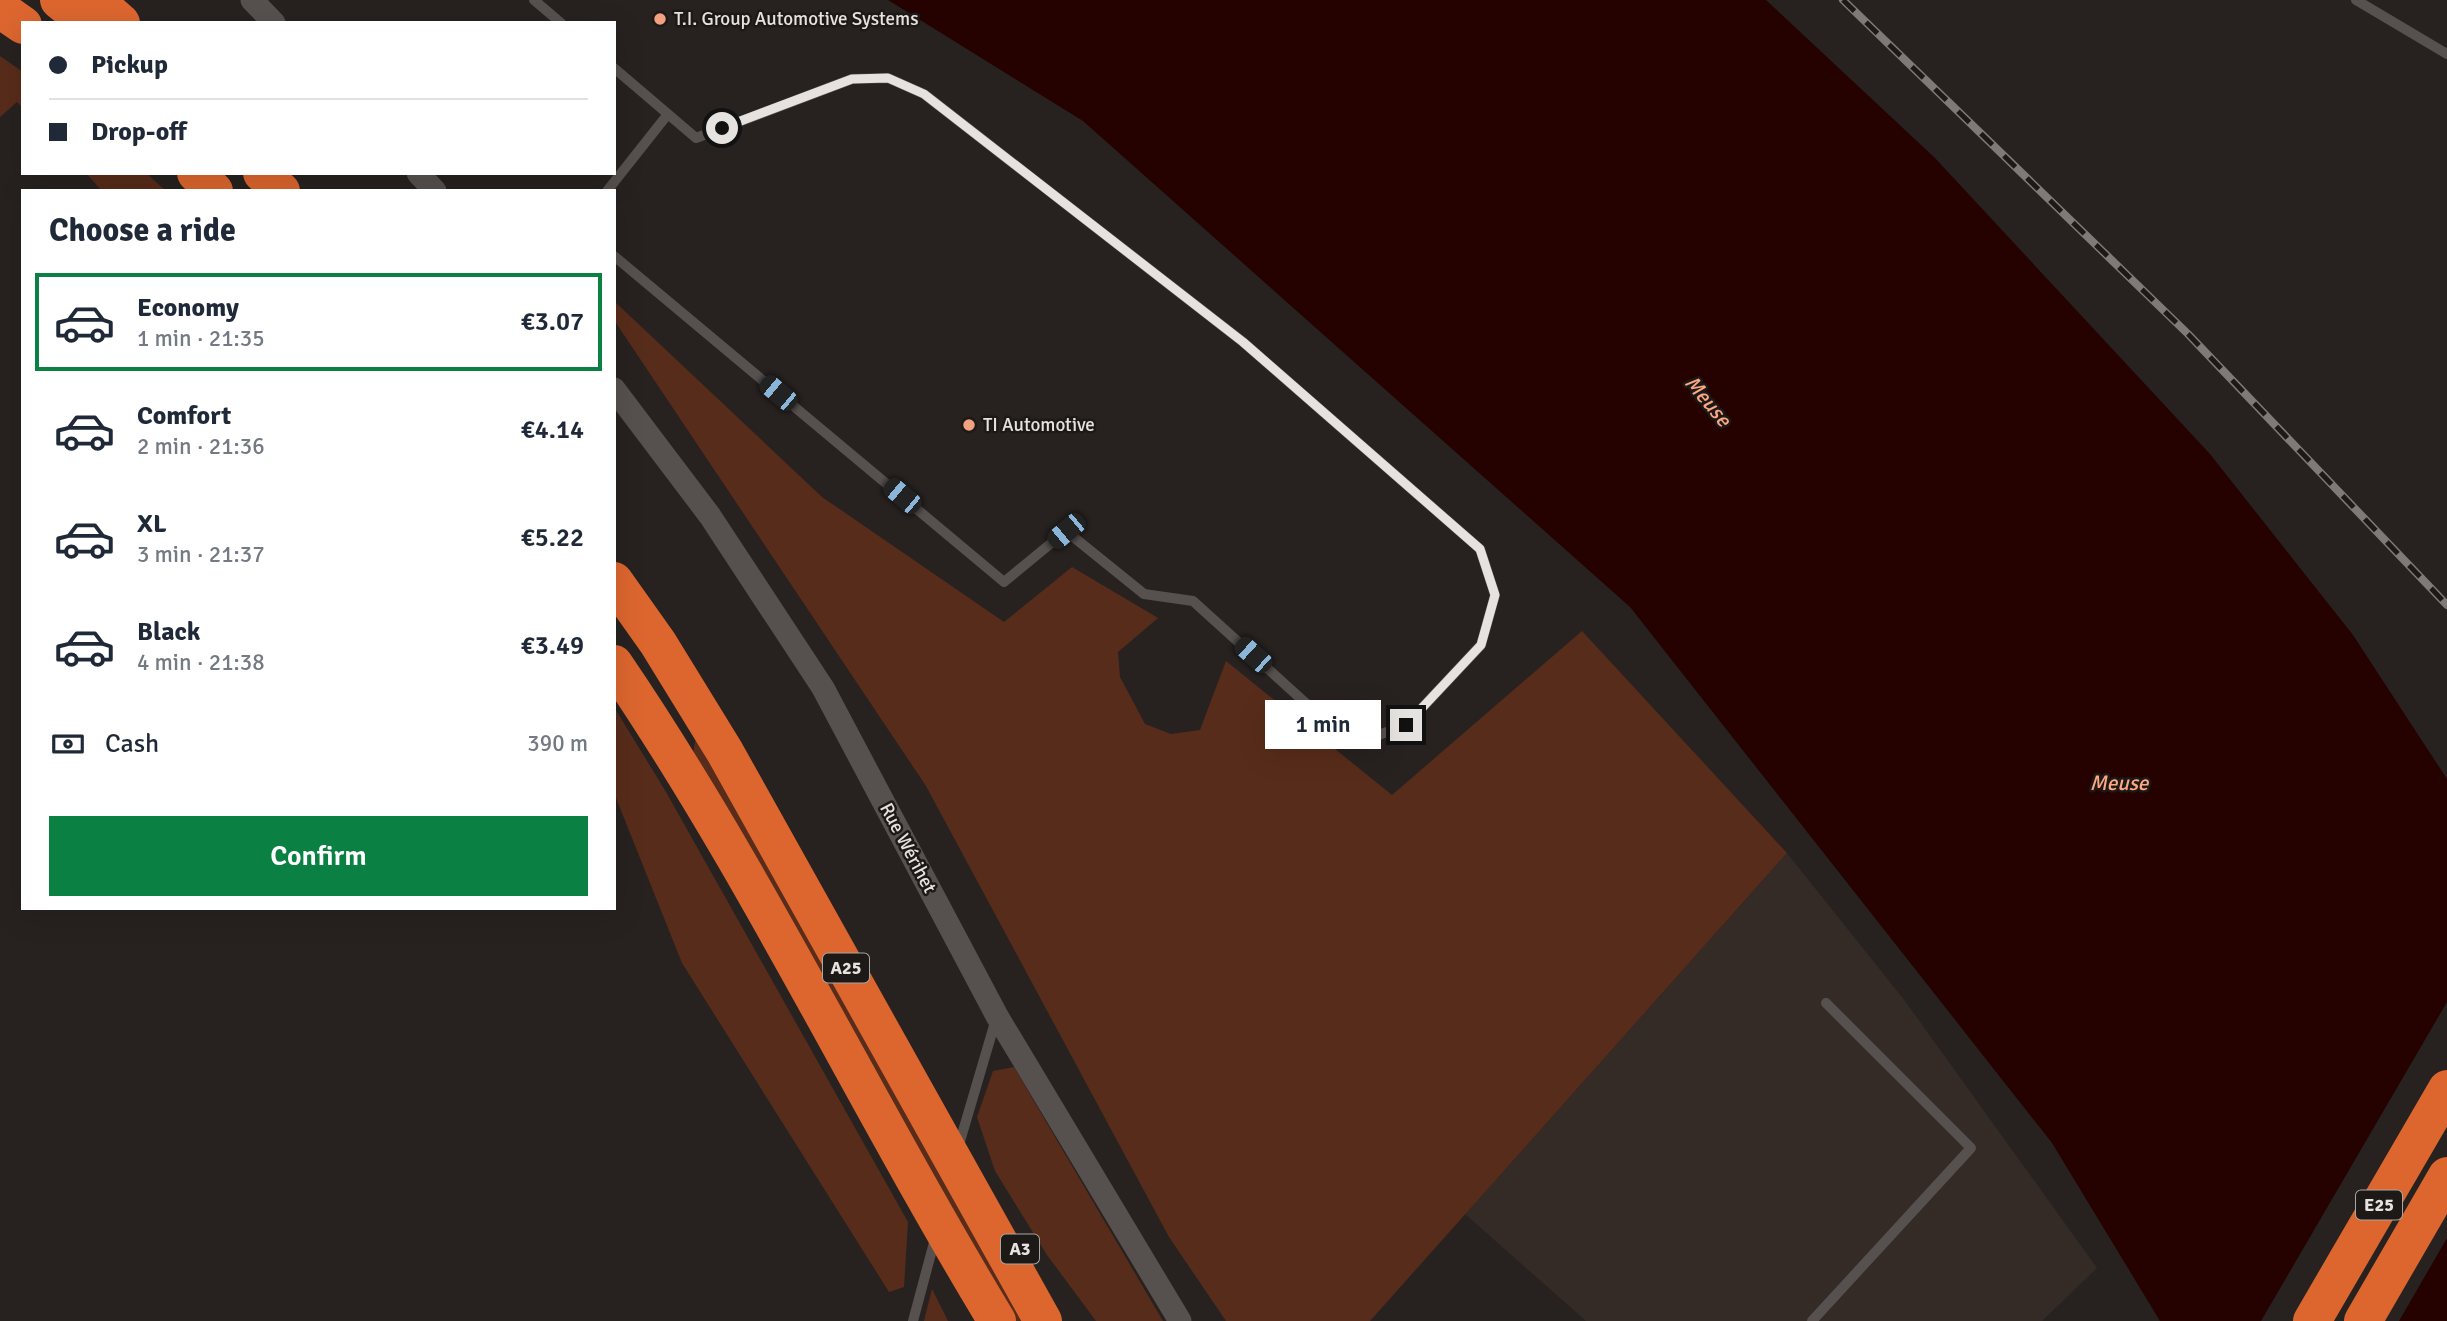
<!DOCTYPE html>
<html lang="en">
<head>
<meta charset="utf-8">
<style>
	:root { --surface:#fff; --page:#f6f6f7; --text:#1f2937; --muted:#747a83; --line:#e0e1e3; --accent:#0b8043 }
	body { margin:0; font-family:Signika,sans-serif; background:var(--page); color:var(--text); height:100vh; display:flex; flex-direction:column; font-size:26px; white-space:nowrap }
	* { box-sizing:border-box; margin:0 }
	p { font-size:23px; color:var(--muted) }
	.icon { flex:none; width:38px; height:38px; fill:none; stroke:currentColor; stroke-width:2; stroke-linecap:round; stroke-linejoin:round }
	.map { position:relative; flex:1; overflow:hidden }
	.side { position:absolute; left:21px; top:189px; width:595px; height:721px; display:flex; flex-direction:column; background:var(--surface); border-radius:0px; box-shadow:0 7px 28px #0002 }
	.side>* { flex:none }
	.top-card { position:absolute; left:21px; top:21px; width:595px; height:154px; border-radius:0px; box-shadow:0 7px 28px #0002; display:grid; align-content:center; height:154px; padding:0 28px; background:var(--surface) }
	.end { position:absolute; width:32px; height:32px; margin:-16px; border:9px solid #e5e2e0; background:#111; box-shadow:0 0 0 4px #111 }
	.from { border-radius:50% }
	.bubble { position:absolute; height:49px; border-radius:0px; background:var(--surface); box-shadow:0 7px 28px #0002; font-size:23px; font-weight:600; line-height:49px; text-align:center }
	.car { position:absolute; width:21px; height:42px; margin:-21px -10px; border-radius:9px; box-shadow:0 0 5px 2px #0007; background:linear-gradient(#222 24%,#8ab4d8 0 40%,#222 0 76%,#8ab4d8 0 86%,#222 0) }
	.top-card b { display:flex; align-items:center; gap:24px; height:66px; font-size:26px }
	.top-card b+b { border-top:2px solid var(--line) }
	.top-card i { width:18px; height:18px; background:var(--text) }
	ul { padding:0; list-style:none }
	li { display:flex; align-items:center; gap:21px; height:98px; margin:0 14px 10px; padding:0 14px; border:4px solid transparent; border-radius:0px }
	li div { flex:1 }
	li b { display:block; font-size:26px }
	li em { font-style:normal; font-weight:600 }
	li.selected { border-color:var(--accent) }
	li>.icon { width:63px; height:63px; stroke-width:1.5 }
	h2 { padding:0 28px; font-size:32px; line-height:84px }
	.pay { display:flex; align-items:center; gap:18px; height:77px; padding:0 28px; font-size:26px }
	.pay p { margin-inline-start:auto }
	.primary-button { display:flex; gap:14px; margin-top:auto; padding:14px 28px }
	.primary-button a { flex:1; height:80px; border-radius:0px; background:var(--accent); color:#fff; font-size:28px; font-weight:600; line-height:80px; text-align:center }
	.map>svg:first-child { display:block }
</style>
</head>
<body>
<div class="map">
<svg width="2447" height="1321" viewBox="0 0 2447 1321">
	<rect width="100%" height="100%" fill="#272220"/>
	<!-- built -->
	<path fill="#342a26" d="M 1787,853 L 1905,1001 L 2097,1268 L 2042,1321 L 1586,1321 L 1465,1214 Z"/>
	<!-- green -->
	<path fill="#582c1a" d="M 0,56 L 23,72 L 23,108 L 17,102 L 0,117 Z
		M 86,173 L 146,173 L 166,191 L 102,191 Z
		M 614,301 L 822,497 L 1004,622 L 1072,567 L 1158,618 L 1118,652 L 1120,677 L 1145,724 L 1171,734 L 1200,730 L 1226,661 L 1392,795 L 1582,631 L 1787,853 L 1370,1321 L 1226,1321 L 1169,1237 L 926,786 L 614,320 Z
		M 614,707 L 666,792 L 908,1222 L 904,1287 L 889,1292 L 682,963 L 614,793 Z
		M 697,732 L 1025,1321 L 1013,1321 L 693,753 Z
		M 1014,1067 L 1163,1321 L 1096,1321 L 1047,1255 L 995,1171 L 977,1117 L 993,1071 Z
		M 932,1289 L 948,1321 L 924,1321 Z"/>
	<!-- water -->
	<path fill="#250200" d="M 888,0 L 1766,0 L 1935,158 L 2210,454 L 2353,635 L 2447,779 L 2447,1321 L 2160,1321 L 2052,1143 L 1630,607 L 1083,121 Z"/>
	<!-- pier -->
	<path fill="#272220" d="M 2447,1002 L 2447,1238 L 2399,1321 L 2261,1321 Z"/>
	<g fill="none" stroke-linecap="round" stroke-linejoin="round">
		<!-- service -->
		<path stroke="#56514f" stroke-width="10" d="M 534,0 L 561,23
			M 2356,0 L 2447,54
			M 614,68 L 696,138 L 852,79 L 888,78 L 924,94 L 1243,342 L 1480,549 L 1495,595 L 1481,645 L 1406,725 L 1365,740 L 1332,727 L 1193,601 L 1144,594 L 1066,531 L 1004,582 L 614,256
			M 607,191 L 668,114
			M 958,1148 L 996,1019
			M 913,1321 L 936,1235
			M 1812,1321 L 1971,1148 L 1826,1003"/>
		<!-- minor -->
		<path stroke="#56514f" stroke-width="23" d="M 252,0 L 274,23
			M 418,173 L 435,191
			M 614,389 L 710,516 L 823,688 L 997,1016 L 1180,1321"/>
		<!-- motorway -->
		<path stroke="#dd662f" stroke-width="38" d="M 59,0 L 87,23
			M 95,0 L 121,23
			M 0,9 L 23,25
			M 196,173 L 214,191
			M 262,173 L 281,191
			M 614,581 L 658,643 L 725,752 L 1043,1321
			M 614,664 C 757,874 866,1105 997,1321
			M 2312,1321 L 2447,1089
			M 2363,1321 L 2447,1176"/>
		<defs>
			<path id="rail" d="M 1843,0 L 2188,334 L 2447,605"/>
		</defs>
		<!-- rail casing -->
		<use href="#rail" stroke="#7e7a78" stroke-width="8"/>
		<!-- rail -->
		<use href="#rail" stroke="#1d1917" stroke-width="5" stroke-dasharray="16" stroke-linecap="butt"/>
	</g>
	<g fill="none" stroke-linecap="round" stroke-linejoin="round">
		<!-- route -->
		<path stroke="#e5e2e0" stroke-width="9" d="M 722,128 L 852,79 L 888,78 L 924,94 L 1243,342 L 1480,549 L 1495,595 L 1481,645 L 1406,725"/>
	</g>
	<!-- markers -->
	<g fill="#f2a07f" stroke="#1d1917" stroke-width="2.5">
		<circle cx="660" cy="19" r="7"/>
		<circle cx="969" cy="425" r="7"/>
	</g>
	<g text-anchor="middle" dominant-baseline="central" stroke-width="5" stroke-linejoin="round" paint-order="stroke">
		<!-- shield labels -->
		<g fill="#1d1917" stroke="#a9a6a4" stroke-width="2">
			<rect x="823" y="953.5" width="46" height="29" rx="5"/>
			<rect x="2356" y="1190.5" width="46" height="29" rx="5"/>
			<rect x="1001" y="1234.5" width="38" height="29" rx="5"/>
		</g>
		<g font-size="18" font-weight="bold" fill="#e5e2e0">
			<text x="846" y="968">A25</text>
			<text x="2379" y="1205">E25</text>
			<text x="1020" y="1249">A3</text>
		</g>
		<!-- poi labels -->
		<g font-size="19" fill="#e5e2e0" stroke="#1d1917" text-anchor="start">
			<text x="674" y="19">T.I. Group Automotive Systems</text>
			<text x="983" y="425">TI Automotive</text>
		</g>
		<!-- street labels -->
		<g font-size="19" fill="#e5e2e0" stroke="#1d1917">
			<text transform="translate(908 848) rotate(62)">Rue Wérihet</text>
		</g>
		<!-- water labels -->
		<g font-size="21" font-style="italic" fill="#fda785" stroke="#1d1917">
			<text transform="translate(1708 401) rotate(50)">Meuse</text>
			<text x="2119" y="783">Meuse</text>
		</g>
	</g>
</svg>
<i class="end from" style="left:722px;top:128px"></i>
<i class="end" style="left:1406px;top:725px"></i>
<div class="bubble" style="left:1265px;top:700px;width:116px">1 min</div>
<i class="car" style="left:778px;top:393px;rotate:310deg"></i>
<i class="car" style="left:902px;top:496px;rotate:310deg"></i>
<i class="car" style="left:1066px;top:531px;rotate:230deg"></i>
<i class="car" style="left:1253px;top:655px;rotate:312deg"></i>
<div class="top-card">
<b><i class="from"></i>Pickup</b>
<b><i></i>Drop-off</b>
</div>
<section class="side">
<h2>Choose a ride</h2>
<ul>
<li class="selected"><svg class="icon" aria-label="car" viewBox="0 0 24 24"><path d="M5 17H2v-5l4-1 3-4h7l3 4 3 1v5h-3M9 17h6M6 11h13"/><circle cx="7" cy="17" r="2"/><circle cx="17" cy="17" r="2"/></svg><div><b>Economy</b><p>1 min · 21:35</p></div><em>€3.07</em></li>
<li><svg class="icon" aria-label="car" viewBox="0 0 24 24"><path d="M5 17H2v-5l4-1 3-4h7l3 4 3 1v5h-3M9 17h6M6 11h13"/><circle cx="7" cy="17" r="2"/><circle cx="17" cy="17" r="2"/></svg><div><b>Comfort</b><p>2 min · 21:36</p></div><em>€4.14</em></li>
<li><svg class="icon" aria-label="car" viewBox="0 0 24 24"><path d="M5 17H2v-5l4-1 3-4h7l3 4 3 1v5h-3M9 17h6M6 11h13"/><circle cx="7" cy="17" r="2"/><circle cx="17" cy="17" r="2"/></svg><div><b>XL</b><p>3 min · 21:37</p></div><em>€5.22</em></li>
<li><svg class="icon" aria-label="car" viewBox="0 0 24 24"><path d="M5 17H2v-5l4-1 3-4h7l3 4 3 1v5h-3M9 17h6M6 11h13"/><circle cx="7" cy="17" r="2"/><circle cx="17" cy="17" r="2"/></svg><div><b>Black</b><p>4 min · 21:38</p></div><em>€3.49</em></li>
</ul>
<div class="pay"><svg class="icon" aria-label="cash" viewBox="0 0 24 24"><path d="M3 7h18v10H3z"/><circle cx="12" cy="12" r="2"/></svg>Cash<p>390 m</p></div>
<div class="primary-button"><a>Confirm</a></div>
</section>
</div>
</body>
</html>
